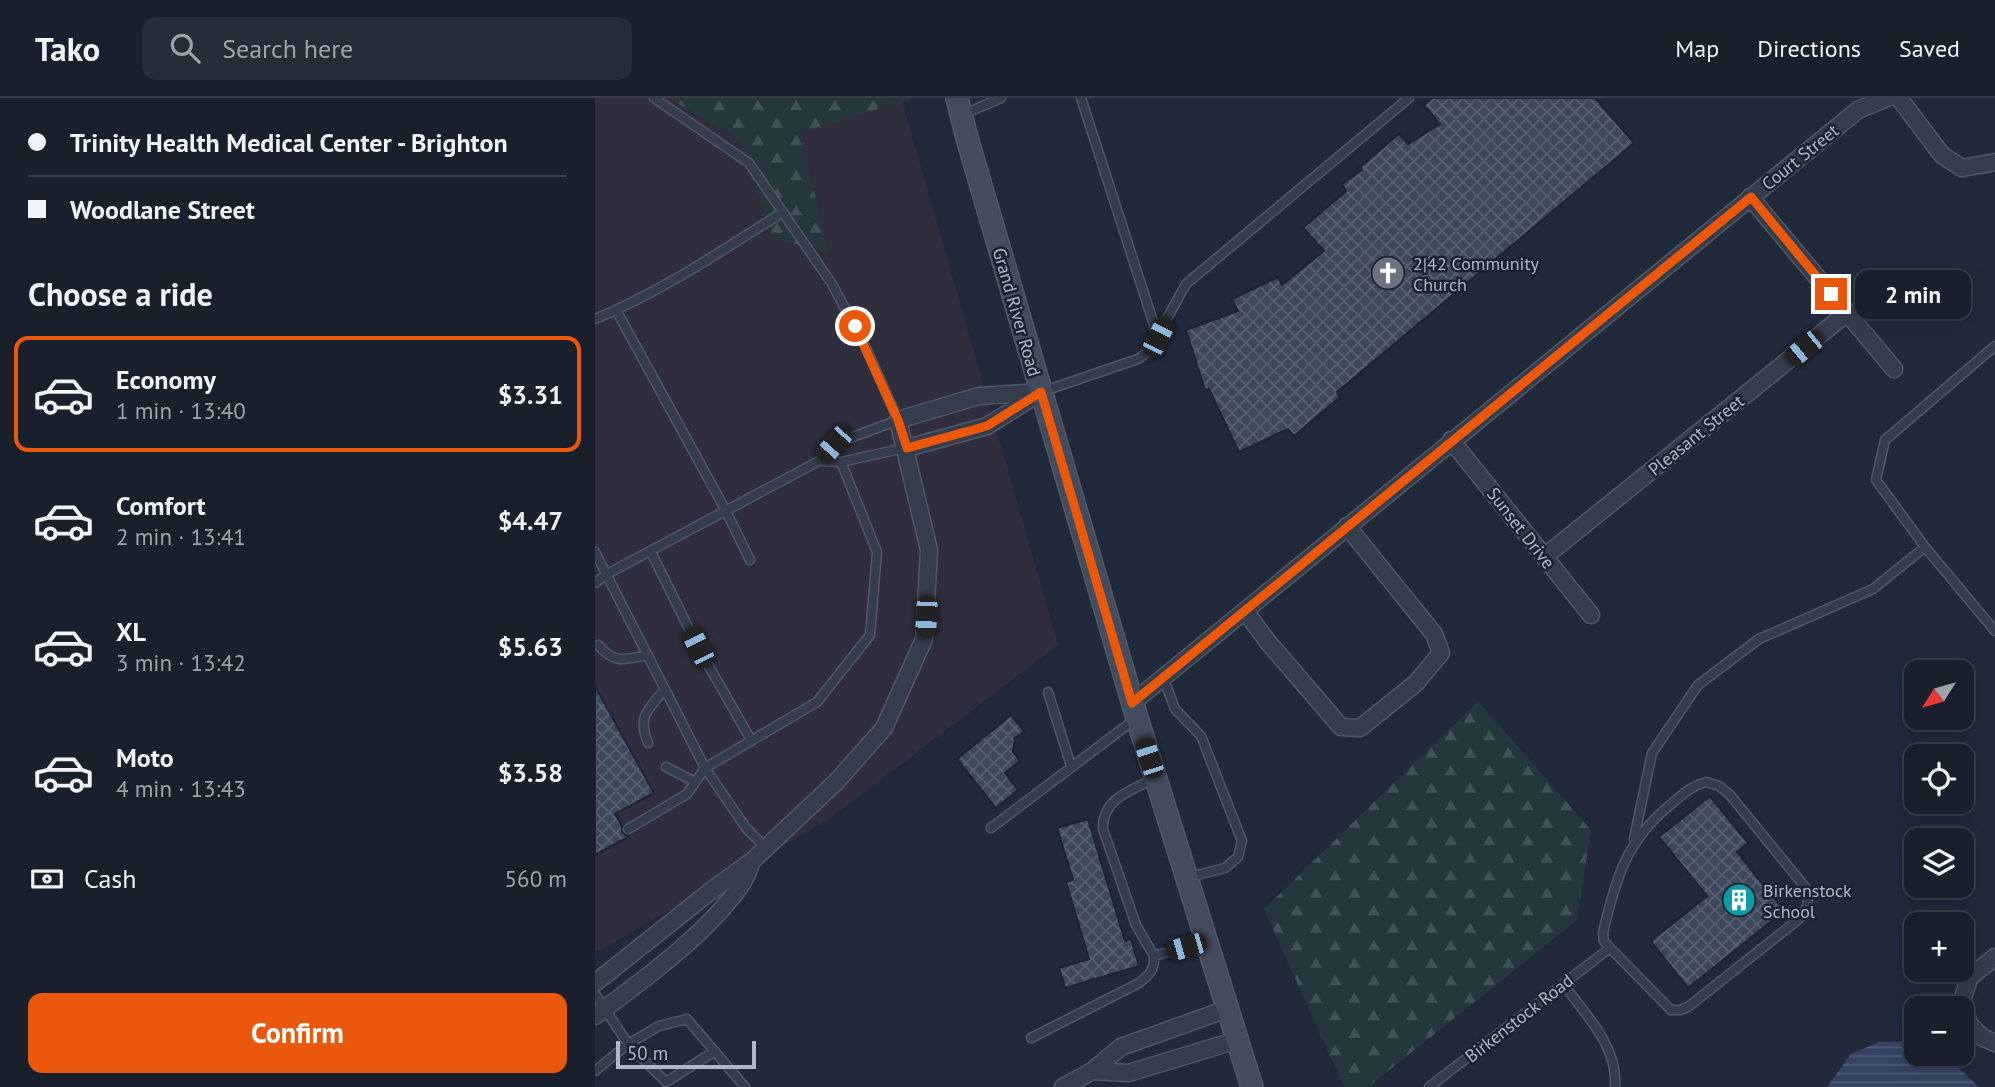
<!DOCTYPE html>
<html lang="en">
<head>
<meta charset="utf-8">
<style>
	:root { --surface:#19202c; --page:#262d38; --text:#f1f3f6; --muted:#9fa3a9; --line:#373e48; --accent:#ea580c }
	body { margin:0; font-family:"PT Sans",sans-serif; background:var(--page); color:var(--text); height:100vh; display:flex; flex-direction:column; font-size:26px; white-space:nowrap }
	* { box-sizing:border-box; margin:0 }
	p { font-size:23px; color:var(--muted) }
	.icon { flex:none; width:38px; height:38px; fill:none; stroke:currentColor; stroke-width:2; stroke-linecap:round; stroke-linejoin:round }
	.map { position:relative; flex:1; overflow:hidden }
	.sheet { display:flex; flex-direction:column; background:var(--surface); width:595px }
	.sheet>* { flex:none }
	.hud { display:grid; align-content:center; height:154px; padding:0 28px; background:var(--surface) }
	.needle { width:46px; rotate:233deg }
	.controls { position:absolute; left:1309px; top:562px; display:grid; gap:14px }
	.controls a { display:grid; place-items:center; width:70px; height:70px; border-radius:14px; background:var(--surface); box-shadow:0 4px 18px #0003,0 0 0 2px var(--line); font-size:35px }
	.scale { position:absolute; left:21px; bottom:18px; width:140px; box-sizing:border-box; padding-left:7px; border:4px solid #b0b7c7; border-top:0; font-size:19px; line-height:24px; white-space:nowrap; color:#b0b7c7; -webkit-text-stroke:5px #1b2230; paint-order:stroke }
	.end { position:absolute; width:32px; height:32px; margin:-16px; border:9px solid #ea580c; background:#fff; box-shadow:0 0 0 4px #fff }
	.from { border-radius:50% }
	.bubble { position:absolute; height:49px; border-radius:14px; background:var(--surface); box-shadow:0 4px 18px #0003,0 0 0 2px var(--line); font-size:23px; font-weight:700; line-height:49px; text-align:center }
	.car { position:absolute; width:21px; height:42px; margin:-21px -10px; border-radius:9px; box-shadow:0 0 5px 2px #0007; background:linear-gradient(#222 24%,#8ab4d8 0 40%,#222 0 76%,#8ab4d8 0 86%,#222 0) }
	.hud b { display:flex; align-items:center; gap:24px; height:66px; font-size:26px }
	.hud b+b { border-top:2px solid var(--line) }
	.hud i { width:18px; height:18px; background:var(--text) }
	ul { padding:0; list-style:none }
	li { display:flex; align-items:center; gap:21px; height:116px; margin:0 14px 10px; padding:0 14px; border:4px solid transparent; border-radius:14px }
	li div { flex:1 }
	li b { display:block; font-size:26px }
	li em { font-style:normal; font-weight:700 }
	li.active { border-color:var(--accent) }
	li>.icon { width:63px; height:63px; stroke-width:1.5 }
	h2 { padding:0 28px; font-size:32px; line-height:84px }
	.pay { display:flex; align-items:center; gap:18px; height:77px; padding:0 28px; font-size:26px }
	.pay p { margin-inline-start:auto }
	.primary-button { display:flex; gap:14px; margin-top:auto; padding:14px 28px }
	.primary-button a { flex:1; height:80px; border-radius:14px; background:var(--accent); color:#fff; font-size:28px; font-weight:700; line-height:80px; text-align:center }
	header { display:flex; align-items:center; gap:42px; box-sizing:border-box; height:98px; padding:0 35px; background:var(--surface); border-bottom:2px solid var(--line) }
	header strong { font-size:33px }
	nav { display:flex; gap:38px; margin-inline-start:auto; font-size:24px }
	.search { width:490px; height:63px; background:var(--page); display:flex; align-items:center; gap:18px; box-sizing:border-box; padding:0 24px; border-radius:14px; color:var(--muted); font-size:26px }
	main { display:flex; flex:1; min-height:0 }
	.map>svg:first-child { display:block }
</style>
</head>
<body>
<header>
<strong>Tako</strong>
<div class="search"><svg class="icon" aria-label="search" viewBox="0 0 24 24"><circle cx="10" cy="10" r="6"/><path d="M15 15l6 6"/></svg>Search here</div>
<nav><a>Map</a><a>Directions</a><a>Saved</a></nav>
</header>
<main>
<section class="sheet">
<div class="hud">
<b><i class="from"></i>Trinity Health Medical Center - Brighton</b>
<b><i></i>Woodlane Street</b>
</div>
<h2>Choose a ride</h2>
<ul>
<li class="active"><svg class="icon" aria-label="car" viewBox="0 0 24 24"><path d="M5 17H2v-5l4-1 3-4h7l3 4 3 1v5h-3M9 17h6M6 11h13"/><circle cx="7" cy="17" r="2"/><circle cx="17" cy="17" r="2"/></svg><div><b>Economy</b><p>1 min · 13:40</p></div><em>$3.31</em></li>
<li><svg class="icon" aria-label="car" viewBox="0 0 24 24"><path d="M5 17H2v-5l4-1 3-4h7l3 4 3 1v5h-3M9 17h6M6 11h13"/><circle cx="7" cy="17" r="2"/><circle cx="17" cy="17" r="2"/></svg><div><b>Comfort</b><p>2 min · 13:41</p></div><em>$4.47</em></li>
<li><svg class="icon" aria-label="car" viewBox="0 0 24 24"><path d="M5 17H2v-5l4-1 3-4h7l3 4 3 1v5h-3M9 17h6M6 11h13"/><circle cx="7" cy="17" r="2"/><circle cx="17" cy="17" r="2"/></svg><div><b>XL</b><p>3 min · 13:42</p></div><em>$5.63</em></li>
<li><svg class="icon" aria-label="car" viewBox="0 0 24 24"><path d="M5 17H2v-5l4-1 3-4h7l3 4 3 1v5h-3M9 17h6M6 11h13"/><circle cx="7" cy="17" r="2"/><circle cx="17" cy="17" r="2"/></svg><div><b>Moto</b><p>4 min · 13:43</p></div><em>$3.58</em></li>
</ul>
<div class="pay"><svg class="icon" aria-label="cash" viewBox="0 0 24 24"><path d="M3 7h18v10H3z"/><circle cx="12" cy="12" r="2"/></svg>Cash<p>560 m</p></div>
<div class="primary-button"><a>Confirm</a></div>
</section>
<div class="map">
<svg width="1400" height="989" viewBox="0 0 1400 989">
	<defs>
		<pattern id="forest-firs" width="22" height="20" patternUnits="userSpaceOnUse" patternTransform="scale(1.75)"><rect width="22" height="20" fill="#23373c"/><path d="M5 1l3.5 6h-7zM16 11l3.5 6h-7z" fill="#405257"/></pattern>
		<pattern id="water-rules" width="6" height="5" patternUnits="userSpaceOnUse" patternTransform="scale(1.75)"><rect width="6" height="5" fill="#354463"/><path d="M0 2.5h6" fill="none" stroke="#505d78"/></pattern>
		<pattern id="building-cross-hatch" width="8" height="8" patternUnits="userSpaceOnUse" patternTransform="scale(1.75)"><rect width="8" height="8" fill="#3d485b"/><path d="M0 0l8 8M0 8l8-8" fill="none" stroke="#566071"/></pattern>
	</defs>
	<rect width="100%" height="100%" fill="#212a3b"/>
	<!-- medical -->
	<path fill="#302d3c" d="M 0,0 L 306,0 L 463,547 L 233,722 L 0,855 Z"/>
	<!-- forest -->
	<path fill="url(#forest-firs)" d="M 74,0 L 316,0 L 316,1 L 205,35 L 234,155 L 178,140 L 144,42 Z
		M 883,603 L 996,732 L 982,822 L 773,989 L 749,989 L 669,811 Z"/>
	<!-- water -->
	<path fill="url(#water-rules)" d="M 1321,943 L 1321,956 L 1349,956 L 1384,989 L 1232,989 L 1256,956 L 1284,944 Z"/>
	<!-- building -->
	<path fill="url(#building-cross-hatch)" stroke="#1d2432" stroke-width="2" d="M 837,0 L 1000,0 L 1039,45 L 742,294 L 745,299 L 699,338 L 693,331 L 644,354 L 614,291 L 610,292 L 591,232 L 643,213 L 637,201 L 683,179 L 687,187 L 729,153 L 708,130 L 751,93 L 747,86 L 767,72 L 765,69 L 804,36 L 813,46 L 845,26 L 829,7 Z
		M 0,588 L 59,695 L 20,716 L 27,728 L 27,734 L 33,739 L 0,757 Z
		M 416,617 L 429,633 L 420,640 L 418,654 L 425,663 L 410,675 L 423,692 L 401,710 L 362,661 Z
		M 1115,698 L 1153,745 L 1142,754 L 1189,813 L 1093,890 L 1056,843 L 1112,798 L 1064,739 Z
		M 493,721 L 530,843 L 536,841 L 544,868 L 470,890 L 464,870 L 494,861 L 471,784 L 478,782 L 462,730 Z"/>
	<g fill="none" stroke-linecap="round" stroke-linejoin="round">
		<defs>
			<path id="service" d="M 59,0 L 154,65 L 237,186 L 271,250 L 303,322 L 239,346 L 224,363 L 246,364 L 310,350
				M 486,0 L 563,239
				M 369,16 L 406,0
				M 21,212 L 131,413 L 155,462
				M 0,221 C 66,194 128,152 188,114
				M 1400,248 L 1290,342 L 1281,382 L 1330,449 L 1400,533
				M 449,293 L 543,261 L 554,253 L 591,186 L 814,0
				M 0,454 L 110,670 L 151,730 L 171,750
				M 56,454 L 103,549 L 156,642
				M 0,485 L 12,476 L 224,363
				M 3,547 C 21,567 29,561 53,557
				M 568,579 L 580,611 L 606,638 L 647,743 L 643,759 L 630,770 L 594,779
				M 453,594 L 476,668
				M 53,645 C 42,618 53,612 70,591
				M 71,669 L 100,684
				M 560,680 C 537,692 507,700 508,731 L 541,827 L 559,858 L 611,843
				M 1111,684 L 1124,688 L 1135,697 L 1210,789 C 1215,803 1214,809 1204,821 L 1093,909 L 1085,912 L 1076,912 L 1015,850 L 1009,843 L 1008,835 C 1020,782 1031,743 1075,707 C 1087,697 1096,688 1111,684 Z
				M 396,730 L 539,622
				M 33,731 L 92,696 L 110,670 L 222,604 L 275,537 L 282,454 L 246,364
				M 1039,741 L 1057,655 L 1103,587 L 1164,541 L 1278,491 L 1330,449
				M 968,886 C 991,917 1023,948 1020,989
				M 0,896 L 33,946 L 0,973
				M 436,940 L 544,885 C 554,877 560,872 559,858
				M 120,953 L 71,984 L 33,946 L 64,928 L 92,921 L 150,989
				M 834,989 L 1015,850"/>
			<path id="minor" d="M 1304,0 L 1347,57 L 1367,70 L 1400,64
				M 1155,99 L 1299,271
				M 856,342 L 996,517
				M 949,459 L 1252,215
				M 650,513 L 673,544 L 746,629 L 765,630 L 821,585 L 846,555 L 839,536 L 752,428
				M 537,605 L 1263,12 L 1292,0
				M 1400,859 L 1375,879 L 1367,902 L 1374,926 L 1387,939 L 1400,945
				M 0,885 L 117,792 L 157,763 L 242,683 L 289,630 L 329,541 L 334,452 L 303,322 L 384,298 L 446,294 L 392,328 L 312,350
				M 0,918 C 48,882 112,836 146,787 C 151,780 154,771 157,763
				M 497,973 L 534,975 L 642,942
				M 468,989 L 497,973 L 526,949 L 632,911"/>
			<path id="secondary" d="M 362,0 L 372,40 L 542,620 L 657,989"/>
		</defs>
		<!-- service casing -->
		<use href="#service" stroke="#505766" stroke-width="11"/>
		<!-- minor casing -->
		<use href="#minor" stroke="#505766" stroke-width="19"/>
		<!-- secondary casing -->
		<use href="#secondary" stroke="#505766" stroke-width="24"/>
		<!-- service -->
		<use href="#service" stroke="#353c4b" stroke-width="8"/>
		<!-- minor -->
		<use href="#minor" stroke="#353c4b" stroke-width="16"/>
		<!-- secondary -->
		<use href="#secondary" stroke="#434b5e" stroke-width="21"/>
	</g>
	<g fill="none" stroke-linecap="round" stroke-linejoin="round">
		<!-- route -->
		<path stroke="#ea580c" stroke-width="9" d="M 260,228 L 303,322 L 312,350 L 392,328 L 446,294 L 537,605 L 1156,99 L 1236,196"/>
	</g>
	<!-- icons -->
	<defs>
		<symbol id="church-disc" viewBox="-11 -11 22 22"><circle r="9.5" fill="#6b7280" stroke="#1b2230"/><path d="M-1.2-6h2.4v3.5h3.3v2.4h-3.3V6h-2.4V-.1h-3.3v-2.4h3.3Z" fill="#fff"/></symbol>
		<symbol id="building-disc" viewBox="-11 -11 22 22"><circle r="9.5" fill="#0f9aa8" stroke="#1b2230"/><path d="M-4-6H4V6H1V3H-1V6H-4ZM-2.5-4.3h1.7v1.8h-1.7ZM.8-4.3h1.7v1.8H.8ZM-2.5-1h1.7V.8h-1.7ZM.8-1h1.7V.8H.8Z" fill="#fff"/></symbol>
	</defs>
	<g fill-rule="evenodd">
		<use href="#church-disc" x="774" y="156" width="38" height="38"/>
		<use href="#building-disc" x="1125" y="783" width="38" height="38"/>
	</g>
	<g text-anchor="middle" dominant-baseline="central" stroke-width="5" stroke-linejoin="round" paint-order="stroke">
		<!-- street labels -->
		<g font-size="18" fill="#b0b7c7" stroke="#1b2230">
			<text transform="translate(1205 59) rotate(-39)">Court Street</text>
			<text transform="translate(422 214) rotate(74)">Grand River Road</text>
			<text transform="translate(1101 337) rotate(-39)">Pleasant Street</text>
			<text transform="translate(926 430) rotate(52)">Sunset Drive</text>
			<text transform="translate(924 920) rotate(-38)">Birkenstock Road</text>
		</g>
		<!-- poi labels -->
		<g font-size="18" fill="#b0b7c7" stroke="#1b2230" text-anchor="start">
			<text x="818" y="165">2|42 Community<tspan x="818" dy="21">Church</tspan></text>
			<text x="1168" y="792">Birkenstock<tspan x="1168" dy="21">School</tspan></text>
		</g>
	</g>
</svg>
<div class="controls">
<a><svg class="needle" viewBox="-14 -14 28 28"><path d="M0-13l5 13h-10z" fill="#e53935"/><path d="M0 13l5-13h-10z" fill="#9fa3a9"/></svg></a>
<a><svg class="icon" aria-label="locate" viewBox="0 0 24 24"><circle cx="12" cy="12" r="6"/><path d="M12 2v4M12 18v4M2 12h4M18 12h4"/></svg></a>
<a><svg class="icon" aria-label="layers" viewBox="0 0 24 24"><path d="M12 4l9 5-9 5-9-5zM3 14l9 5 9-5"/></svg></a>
<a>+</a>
<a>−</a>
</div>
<div class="scale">50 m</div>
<i class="end from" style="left:260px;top:228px"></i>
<i class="end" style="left:1236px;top:196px"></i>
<div class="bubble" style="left:1260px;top:172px;width:116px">2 min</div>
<i class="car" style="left:563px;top:239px;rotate:27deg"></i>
<i class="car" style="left:1209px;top:250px;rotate:231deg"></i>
<i class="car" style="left:239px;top:346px;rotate:222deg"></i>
<i class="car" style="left:331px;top:519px;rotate:183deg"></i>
<i class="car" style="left:103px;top:549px;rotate:333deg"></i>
<i class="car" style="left:554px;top:660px;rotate:342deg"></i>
<i class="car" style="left:591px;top:849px;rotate:254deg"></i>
</div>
</main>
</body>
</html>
